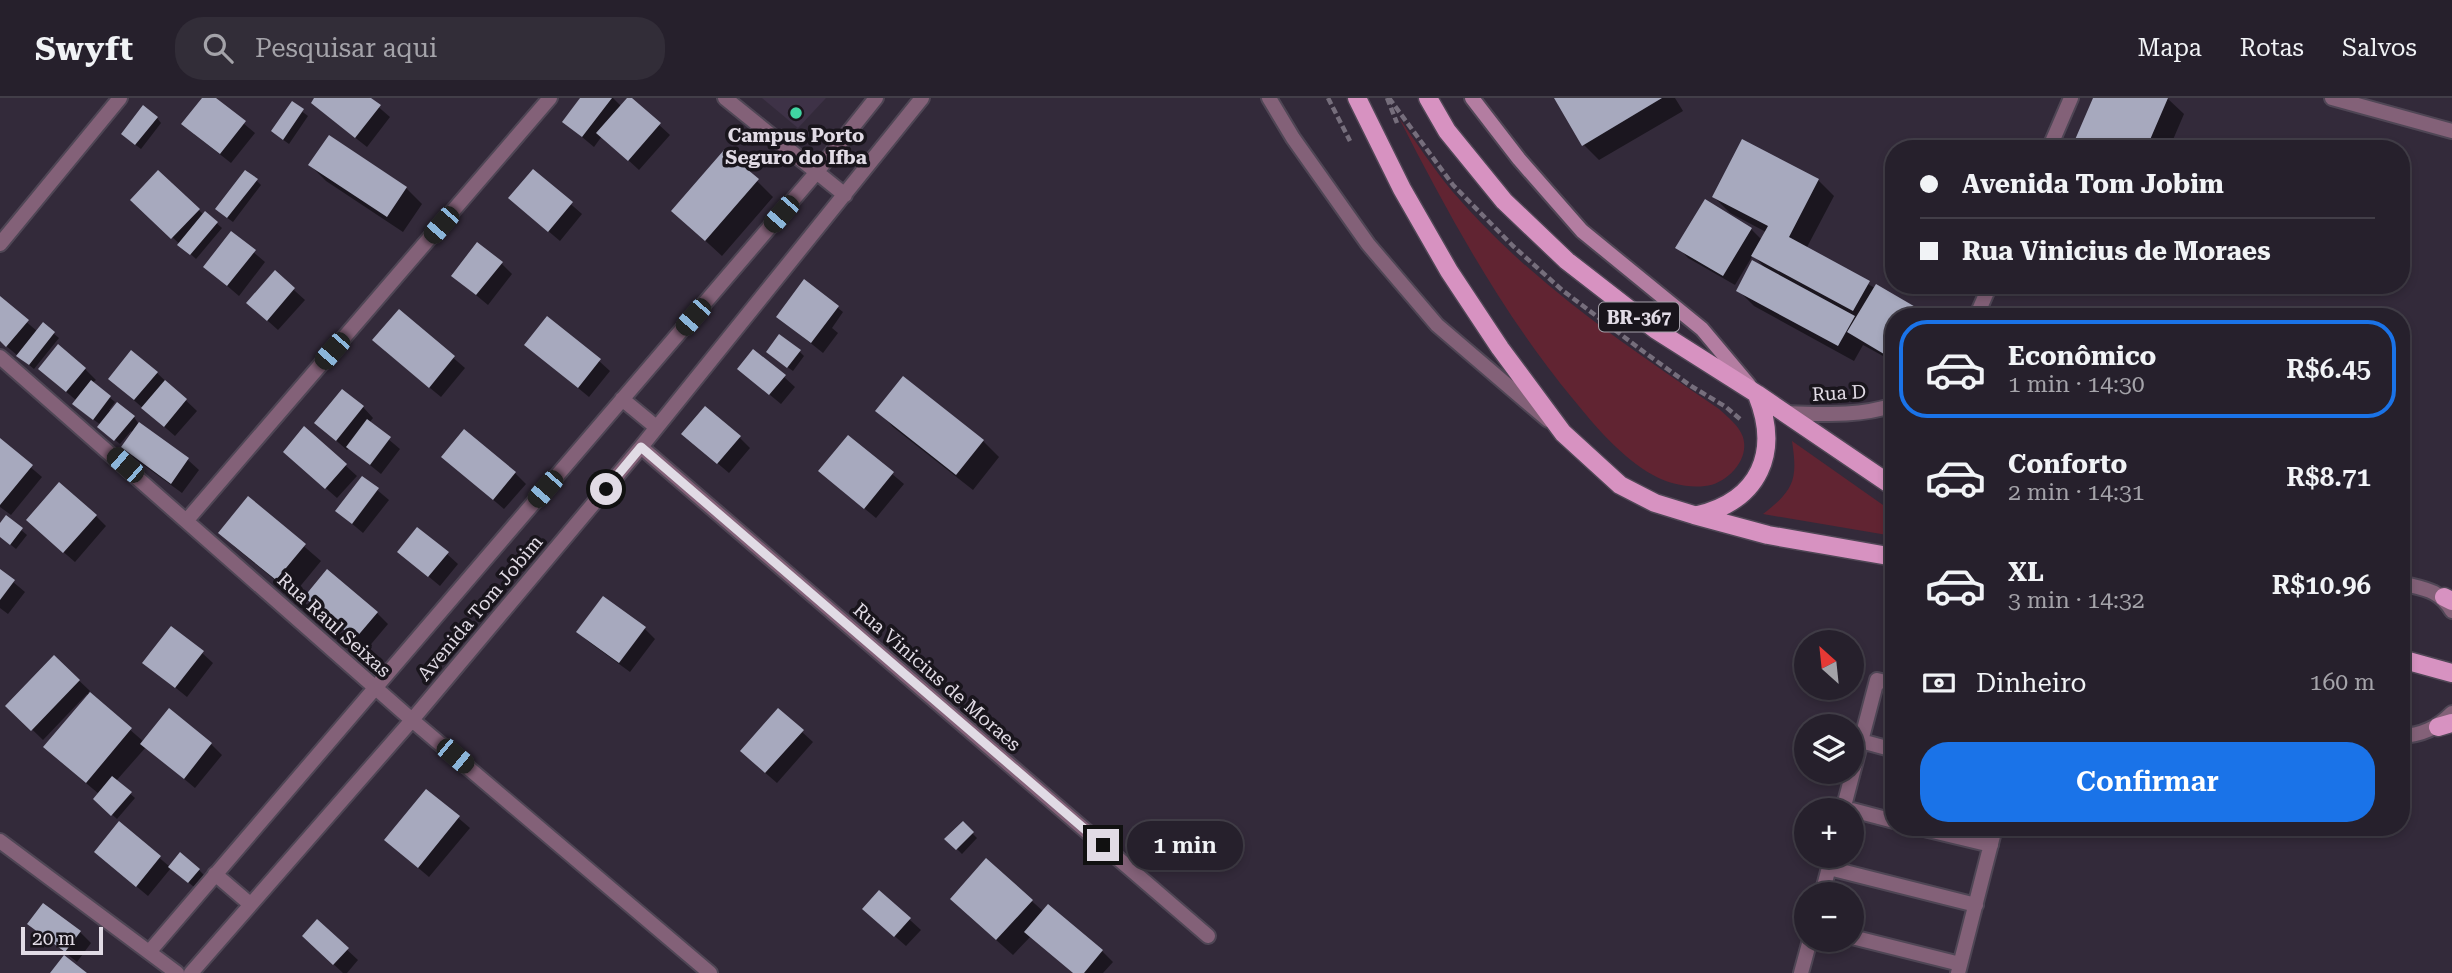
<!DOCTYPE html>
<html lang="pt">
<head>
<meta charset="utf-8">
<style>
	:root { --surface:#26202c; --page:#322d38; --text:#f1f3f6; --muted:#a4a3a9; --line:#423e48; --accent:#1a73e8 }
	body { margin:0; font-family:"Roboto Serif",serif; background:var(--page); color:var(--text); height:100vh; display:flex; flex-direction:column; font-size:26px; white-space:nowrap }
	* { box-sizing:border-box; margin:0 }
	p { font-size:23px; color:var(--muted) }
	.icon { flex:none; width:38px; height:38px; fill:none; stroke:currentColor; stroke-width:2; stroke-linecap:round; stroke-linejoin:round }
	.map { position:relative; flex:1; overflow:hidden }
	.drawer { position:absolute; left:1885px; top:210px; width:525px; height:528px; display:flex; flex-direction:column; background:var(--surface); border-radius:28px; box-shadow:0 4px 10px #0003,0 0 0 2px var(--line) }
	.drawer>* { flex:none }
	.guide { position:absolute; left:1885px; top:42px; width:525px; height:154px; border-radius:28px; box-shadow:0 4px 10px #0003,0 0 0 2px var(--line); display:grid; align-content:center; height:154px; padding:0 35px; background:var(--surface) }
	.needle { width:46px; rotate:333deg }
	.fabs { position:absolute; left:1794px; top:532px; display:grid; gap:14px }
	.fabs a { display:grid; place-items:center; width:70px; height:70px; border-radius:50%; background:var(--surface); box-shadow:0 4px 10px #0003,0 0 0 2px var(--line); font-size:35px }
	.scale { position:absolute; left:21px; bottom:18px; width:82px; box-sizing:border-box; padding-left:7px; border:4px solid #e1dbe5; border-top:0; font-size:19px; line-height:24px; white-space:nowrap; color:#e1dbe5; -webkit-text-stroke:5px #19151c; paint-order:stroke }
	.end { position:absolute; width:32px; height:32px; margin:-16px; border:9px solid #e1dbe5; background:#111; box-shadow:0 0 0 4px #111 }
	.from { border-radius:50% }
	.bubble { position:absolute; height:49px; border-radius:24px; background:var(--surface); box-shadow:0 4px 10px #0003,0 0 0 2px var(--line); font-size:23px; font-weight:600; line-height:49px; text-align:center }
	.car { position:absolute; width:21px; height:42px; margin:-21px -10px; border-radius:9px; box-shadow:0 0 5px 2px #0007; background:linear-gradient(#222 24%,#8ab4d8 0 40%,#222 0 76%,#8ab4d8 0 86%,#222 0) }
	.guide b { display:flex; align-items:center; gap:24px; height:66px; font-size:26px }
	.guide b+b { border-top:2px solid var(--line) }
	.guide i { width:18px; height:18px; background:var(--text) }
	ul { padding:12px 0 0; list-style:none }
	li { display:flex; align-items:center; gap:21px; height:98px; margin:0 14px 10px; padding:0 21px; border:4px solid transparent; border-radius:28px }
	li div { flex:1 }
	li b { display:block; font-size:26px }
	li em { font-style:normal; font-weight:600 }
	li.selected { border-color:var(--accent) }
	li>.icon { width:63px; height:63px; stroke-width:1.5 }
	.pay { display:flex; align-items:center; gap:18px; height:77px; padding:0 35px; font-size:26px }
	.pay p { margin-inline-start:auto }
	.action { display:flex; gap:14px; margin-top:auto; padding:14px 35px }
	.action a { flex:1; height:80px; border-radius:28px; background:var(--accent); color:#fff; font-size:28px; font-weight:600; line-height:80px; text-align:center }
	header { display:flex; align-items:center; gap:42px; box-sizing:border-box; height:98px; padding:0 35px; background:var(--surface); border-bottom:2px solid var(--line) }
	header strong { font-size:33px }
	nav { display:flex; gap:38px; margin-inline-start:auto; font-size:24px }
	.search { width:490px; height:63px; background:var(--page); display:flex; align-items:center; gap:18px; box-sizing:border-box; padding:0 24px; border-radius:28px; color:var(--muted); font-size:26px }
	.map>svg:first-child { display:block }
</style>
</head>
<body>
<header>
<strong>Swyft</strong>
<div class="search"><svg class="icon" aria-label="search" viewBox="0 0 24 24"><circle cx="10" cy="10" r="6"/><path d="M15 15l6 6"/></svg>Pesquisar aqui</div>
<nav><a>Mapa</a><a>Rotas</a><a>Salvos</a></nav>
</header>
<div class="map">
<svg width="2452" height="875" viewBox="0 0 2452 875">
	<rect width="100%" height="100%" fill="#332a3a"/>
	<!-- built -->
	<path fill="#3e3247" d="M 762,0 L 826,0 L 798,30 Z"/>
	<!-- green -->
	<path fill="#612432" d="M 1399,20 C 1416,44 1433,70 1452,93 C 1528,182 1623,246 1719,311 C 1729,320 1743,331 1744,344 C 1747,365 1725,386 1705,388 C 1688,390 1669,386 1653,377 C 1622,360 1595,328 1573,301 C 1502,215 1449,118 1399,20 Z
		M 1792,343 L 1893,414 L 1893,438 L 1763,416 C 1794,392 1798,382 1792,343 Z"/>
	<!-- shadow -->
	<path fill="#0007" d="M 204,0 L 213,0 L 255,35 L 231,65 L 194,36 Z
		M 317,0 L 368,0 L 390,19 L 367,49 L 324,15 L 313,5 Z
		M 582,0 L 613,0 L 622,9 L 630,0 L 670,37 L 639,72 L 602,38 L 594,49 L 564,24 Z
		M 1556,0 L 1675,0 L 1683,13 L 1599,62 L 1583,46 Z
		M 2095,0 L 2167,0 L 2184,16 L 2169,51 L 2073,51 Z
		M 292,6 L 308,18 L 289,46 L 278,38 Z
		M 157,20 L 161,25 L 141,51 L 128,41 Z
		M 310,67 L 406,90 L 422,106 L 403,134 L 326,83 Z
		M 533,73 L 582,116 L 560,143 L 521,110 Z
		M 158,74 L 204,117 L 205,115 L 222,130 L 196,161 L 132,102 Z
		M 256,82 L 261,87 L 233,124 L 222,116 Z
		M 1818,82 L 1834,98 L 1806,151 L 1926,219 L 1894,219 L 1894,264 L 1863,247 L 1854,263 L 1754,208 L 1738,192 L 1765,170 L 1753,157 L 1735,187 L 1688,160 L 1678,149 L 1751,131 L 1762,142 L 1766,134 L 1730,115 L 1714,99 Z
		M 757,83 L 773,99 L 722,158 L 673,113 Z
		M 232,136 L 265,164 L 239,198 L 205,169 Z
		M 501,165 L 512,176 L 488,207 L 453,178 Z
		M 275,175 L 305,202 L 278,232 L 259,215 Z
		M 805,184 L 843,214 L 832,230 L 838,235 L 823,255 L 778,219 Z
		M 0,201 L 38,234 L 43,227 L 59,240 L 34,271 L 0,243 Z
		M 399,213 L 465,270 L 441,299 L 385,253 Z
		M 526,247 L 599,263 L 610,273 L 589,299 Z
		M 799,253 L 804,258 L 793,273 L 773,259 Z
		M 85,271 L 96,282 L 92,285 L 115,304 L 109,312 L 134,319 L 138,325 L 188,362 L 199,372 L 182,395 L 134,360 L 123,349 L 133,335 L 131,333 L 120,346 L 104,333 L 101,327 L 79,311 L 77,303 L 51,281 Z
		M 739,271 L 784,279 L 795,289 L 781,306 Z
		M 157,275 L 197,313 L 175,338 L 121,291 Z
		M 363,309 L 373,320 L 369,325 L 400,351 L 381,376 L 349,350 L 347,352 L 316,325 Z
		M 878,313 L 983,343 L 999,359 L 973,392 L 893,329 Z
		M 305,331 L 357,378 L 337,400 L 296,364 Z
		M 683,336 L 739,339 L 750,350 L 729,375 Z
		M 848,339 L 904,386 L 876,420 L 831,383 Z
		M 0,343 L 42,379 L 11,417 L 0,409 Z
		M 443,359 L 515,375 L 526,386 L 504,411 Z
		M 363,380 L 389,402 L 363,435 L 337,413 Z
		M 249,401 L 321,463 L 293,497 L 236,450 L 220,435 Z
		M 96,418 L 106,428 L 75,464 L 39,433 Z
		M 6,419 L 27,437 L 16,451 L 0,438 L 0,427 Z
		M 399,454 L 447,456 L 458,466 L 440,488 Z
		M 0,473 L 25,494 L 8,516 L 0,510 Z
		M 317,510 L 377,515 L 388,526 L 367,551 Z
		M 644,530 L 655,541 L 630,574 L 589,544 L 578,534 Z
		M 202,555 L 213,565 L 187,599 L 145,565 Z
		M 54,559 L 90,593 L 88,595 L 144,644 L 211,646 L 222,657 L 195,690 L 146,649 L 116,683 L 135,700 L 117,721 L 95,701 L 99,696 L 61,664 L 89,598 L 87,596 L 43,642 L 8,608 Z
		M 802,634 L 813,644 L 777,685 L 753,664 Z
		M 427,693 L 470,730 L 429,779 L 397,752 Z
		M 120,726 L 170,769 L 199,772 L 204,777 L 194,789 L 171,770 L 148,798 L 107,764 Z
		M 963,726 L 977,740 L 962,756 L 947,741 Z
		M 986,762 L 1044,814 L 1049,808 L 1102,853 L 1113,864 L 1103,875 L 1073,875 L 1031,838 L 1013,857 L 968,817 Z
		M 879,794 L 921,832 L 906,848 L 875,821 Z
		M 317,824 L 358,862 L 347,875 L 343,875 L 315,849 Z
		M 29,826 L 80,834 L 91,845 L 77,864 Z"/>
	<!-- building -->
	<path fill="#a7a9be" d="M 202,0 L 216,0 L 246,23 L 220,56 L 181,26 Z
		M 314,0 L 371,0 L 381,7 L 355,40 L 311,5 Z
		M 580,0 L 612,0 L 582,39 L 562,24 Z
		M 627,0 L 632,0 L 661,25 L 628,63 L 596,35 Z
		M 1554,0 L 1662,0 L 1582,48 Z
		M 2093,0 L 2168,0 L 2146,51 L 2071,51 Z
		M 292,3 L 304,11 L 283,42 L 271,33 Z
		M 143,7 L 158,19 L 135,47 L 121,36 Z
		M 329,37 L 407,89 L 387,119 L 308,67 Z
		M 1742,41 L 1819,81 L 1789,139 L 1870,183 L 1853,213 L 1751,158 L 1768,128 L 1712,99 Z
		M 724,52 L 759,81 L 705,143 L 671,113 Z
		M 533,71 L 573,104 L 548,134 L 508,100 Z
		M 158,72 L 200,111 L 171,141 L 130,102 Z
		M 245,72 L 258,81 L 227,120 L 215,111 Z
		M 1705,101 L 1752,130 L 1723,178 L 1675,150 Z
		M 205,113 L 218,124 L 190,157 L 177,147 Z
		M 231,133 L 256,152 L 227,188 L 203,169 Z
		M 477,144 L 503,164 L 476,197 L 451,178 Z
		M 1752,162 L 1855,218 L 1838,248 L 1736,193 Z
		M 275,172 L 295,190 L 267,223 L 246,205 Z
		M 804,181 L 839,208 L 811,245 L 776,219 Z
		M 1876,186 L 1924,214 L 1921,219 L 1894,219 L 1894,262 L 1847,234 Z
		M 0,198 L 29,222 L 6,249 L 0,243 Z
		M 399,211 L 455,258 L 429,290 L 372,242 Z
		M 547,218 L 601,261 L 578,290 L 524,247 Z
		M 43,224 L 55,234 L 29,267 L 16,258 Z
		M 779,236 L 801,252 L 787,270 L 766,254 Z
		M 58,246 L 86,270 L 66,294 L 38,271 Z
		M 753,251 L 786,277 L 769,297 L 737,271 Z
		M 131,252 L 158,274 L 134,302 L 108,281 Z
		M 903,278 L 984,342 L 956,377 L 875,313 Z
		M 91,282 L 111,298 L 93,322 L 72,306 Z
		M 165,282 L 187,301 L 164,329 L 141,310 Z
		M 342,291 L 364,308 L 336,343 L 314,325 Z
		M 117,304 L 135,318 L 114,343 L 97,329 Z
		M 705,308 L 741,338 L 717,366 L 681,336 Z
		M 367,321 L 391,339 L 370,367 L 346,349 Z
		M 139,324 L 189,360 L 171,386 L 121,349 Z
		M 304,328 L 347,366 L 325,391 L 283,354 Z
		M 464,331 L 516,374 L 493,402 L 441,359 Z
		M 848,337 L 894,374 L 864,411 L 818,373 Z
		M 0,340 L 33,367 L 0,407 Z
		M 362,378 L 379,390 L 352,426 L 335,413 Z
		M 59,384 L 97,417 L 63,455 L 26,422 Z
		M 248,398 L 306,446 L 276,482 L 218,435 Z
		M 6,417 L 23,430 L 10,447 L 0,439 L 0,425 Z
		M 417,429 L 449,454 L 428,479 L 397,454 Z
		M 0,471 L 15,482 L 0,502 Z
		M 327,471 L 378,514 L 355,541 L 304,499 Z
		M 603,498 L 646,529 L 619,565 L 576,534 Z
		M 171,528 L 204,553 L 175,590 L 142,565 Z
		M 54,557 L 80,582 L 31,633 L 5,608 Z
		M 90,594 L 132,630 L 86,685 L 43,649 Z
		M 169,610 L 212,645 L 184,681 L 140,646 Z
		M 778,610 L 804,632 L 765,675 L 740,653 Z
		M 112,678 L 132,694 L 111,718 L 93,701 Z
		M 426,691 L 460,718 L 418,770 L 384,742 Z
		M 119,723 L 161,758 L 136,789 L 94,754 Z
		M 963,723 L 974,734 L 956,752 L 944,741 Z
		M 180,754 L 200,771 L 188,785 L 168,769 Z
		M 986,760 L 1033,802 L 996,842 L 950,801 Z
		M 879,792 L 911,820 L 894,839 L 862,811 Z
		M 43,805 L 81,833 L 65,854 L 27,826 Z
		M 1048,806 L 1103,852 L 1084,875 L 1073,875 L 1024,834 Z
		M 317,821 L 349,850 L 333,867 L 302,838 Z
		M 64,857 L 87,875 L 50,875 Z"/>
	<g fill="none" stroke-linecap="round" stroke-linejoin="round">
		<defs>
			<path id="lane" d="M 1861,643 L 1894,652
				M 1843,712 L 1877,582 L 1894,586
				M 1852,712 L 1894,723
				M 1920,730 L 1991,747
				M 1829,770 L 1976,807
				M 1822,796 L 1832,758
				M 1852,839 L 1960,866
				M 1801,875 L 1810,842
				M 1958,875 L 1995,730"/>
			<path id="street" d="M 725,0 L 845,97
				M 1269,0 L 1293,40 L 1368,146 L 1437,227 L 1548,322
				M 2332,0 L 2452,33
				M 2049,51 L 2071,0
				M 0,146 L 120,0
				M 1976,219 L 1990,187
				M 0,259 L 412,622 L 710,875
				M 622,301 L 656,329
				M 1785,315 C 1822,316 1858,319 1894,307
				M 641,349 L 1208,838
				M 187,422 L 550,0
				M 2401,485 C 2424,491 2439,491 2452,513
				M 2401,638 C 2422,637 2437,630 2452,615
				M 0,743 L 177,875
				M 215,776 L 250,806
				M 150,853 L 816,75 L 876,0
				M 191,875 L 412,622 L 641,349 L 922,0"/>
			<path id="secondary" d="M 1472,0 L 1519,61 L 1582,133 L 1702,231 L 1749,287"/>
			<path id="primary" d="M 1357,0 L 1402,91 L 1449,173 L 1500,250 L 1563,335 L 1620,387 L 1655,405 L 1694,417 L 1768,437 L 1894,459
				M 1428,0 L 1447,33 L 1504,103 L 1567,163 L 1656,232 L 1757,296 L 1894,389
				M 1698,417 C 1760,402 1780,354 1757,297
				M 2444,499 L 2452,503
				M 2401,561 L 2452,575
				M 2438,629 L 2452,625"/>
		</defs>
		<!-- lane casing -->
		<use href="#lane" stroke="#4f4655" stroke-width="18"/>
		<!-- street casing -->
		<use href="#street" stroke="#4f4655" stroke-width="18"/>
		<!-- secondary casing -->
		<use href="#secondary" stroke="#4f4655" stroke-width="18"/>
		<!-- primary casing -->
		<use href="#primary" stroke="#4f4655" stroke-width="21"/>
		<!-- path -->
		<path stroke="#766e7c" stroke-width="4.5" stroke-dasharray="7 3.5" stroke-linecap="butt" d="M 1328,0 L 1350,43
			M 1387,0 L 1397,25
			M 1389,0 L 1453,87 L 1513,148 L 1562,192 L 1644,254 L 1691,288 L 1726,309 L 1740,321"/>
		<!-- lane -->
		<use href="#lane" stroke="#836178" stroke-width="14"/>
		<!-- street -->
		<use href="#street" stroke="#836178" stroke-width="14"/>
		<!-- secondary -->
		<use href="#secondary" stroke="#b37da1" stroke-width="14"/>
		<!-- primary -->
		<use href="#primary" stroke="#d792c1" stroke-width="18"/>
	</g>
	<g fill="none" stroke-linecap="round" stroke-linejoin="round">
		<!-- route -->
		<path stroke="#e1dbe5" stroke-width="9" d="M 606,391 L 641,349 L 1103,747"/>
	</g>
	<!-- markers -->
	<circle fill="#40d4a2" stroke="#19151c" stroke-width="2.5" cx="796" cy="15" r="7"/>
	<g text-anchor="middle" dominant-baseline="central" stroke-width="7" stroke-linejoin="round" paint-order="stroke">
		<!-- shield labels -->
		<rect fill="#19151c" stroke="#a5a0a9" stroke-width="2" x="1599" y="204.5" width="80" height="29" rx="5"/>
		<g font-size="18" font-weight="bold" fill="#e1dbe5">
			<text x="1639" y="219">BR-367</text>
		</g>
		<!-- poi labels -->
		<g font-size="19" font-weight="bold" fill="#e1dbe5" stroke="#19151c">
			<text x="796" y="37">Campus Porto<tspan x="796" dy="22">Seguro do Ifba</tspan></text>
		</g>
		<!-- street labels -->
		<g font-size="19" fill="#e1dbe5" stroke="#19151c">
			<text transform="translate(1839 295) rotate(-3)">Rua D</text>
			<text transform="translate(480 510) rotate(-50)">Avenida Tom Jobim</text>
			<text transform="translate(334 527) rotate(42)">Rua Raul Seixas</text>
			<text transform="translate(937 579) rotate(41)">Rua Vinicius de Moraes</text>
		</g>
	</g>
</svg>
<div class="fabs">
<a><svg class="needle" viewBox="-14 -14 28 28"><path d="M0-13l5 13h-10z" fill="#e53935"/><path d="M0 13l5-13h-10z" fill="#a4a3a9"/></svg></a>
<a><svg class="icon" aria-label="layers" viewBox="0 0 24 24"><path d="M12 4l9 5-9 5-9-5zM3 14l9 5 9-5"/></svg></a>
<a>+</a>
<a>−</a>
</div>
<div class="scale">20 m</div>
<i class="end from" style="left:606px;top:391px"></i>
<i class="end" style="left:1103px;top:747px"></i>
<div class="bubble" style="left:1127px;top:723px;width:116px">1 min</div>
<i class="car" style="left:781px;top:116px;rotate:221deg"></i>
<i class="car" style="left:441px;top:127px;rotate:221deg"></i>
<i class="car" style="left:693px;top:219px;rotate:221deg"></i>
<i class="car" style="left:332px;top:253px;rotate:221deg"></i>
<i class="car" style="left:125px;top:367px;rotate:311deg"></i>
<i class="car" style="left:545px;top:391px;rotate:221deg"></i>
<i class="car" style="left:455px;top:658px;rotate:130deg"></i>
<div class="guide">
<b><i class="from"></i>Avenida Tom Jobim</b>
<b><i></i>Rua Vinicius de Moraes</b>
</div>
<section class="drawer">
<ul>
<li class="selected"><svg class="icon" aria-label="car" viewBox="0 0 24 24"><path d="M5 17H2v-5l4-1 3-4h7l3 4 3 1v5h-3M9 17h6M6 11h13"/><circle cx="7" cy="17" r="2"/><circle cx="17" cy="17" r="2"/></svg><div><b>Econômico</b><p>1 min · 14:30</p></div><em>R$6.45</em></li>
<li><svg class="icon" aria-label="car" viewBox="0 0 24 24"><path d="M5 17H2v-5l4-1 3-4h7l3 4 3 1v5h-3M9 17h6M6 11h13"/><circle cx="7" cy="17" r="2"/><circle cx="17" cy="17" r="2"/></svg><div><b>Conforto</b><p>2 min · 14:31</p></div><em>R$8.71</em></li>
<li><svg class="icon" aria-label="car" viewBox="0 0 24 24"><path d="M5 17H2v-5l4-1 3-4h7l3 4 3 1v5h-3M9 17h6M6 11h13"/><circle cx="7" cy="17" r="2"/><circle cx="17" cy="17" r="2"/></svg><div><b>XL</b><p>3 min · 14:32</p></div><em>R$10.96</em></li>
</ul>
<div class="pay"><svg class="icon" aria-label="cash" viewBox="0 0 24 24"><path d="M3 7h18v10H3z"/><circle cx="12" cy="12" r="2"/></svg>Dinheiro<p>160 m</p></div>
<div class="action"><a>Confirmar</a></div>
</section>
</div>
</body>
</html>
